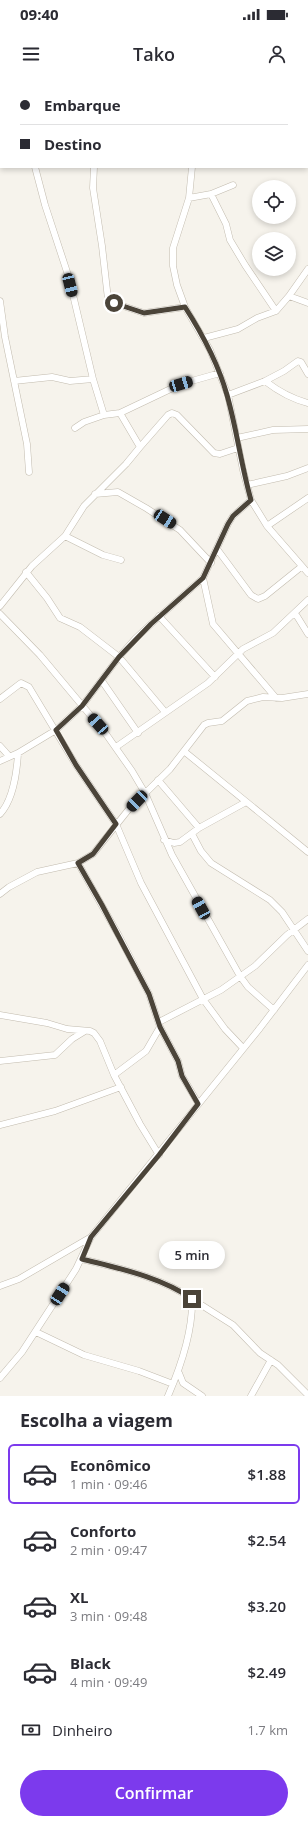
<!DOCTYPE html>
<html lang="pt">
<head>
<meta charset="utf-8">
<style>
	:root { --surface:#fff; --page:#f7f7f7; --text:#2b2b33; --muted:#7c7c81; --line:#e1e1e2; --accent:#7c3aed }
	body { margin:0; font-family:"Open Sans",sans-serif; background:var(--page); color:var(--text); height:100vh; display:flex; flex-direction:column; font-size:15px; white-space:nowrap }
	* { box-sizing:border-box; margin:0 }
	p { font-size:13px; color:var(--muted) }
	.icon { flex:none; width:22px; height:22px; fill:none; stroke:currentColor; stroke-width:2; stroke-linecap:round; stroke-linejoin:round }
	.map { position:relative; height:1316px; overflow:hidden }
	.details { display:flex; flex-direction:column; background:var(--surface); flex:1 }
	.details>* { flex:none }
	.guide { position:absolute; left:0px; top:0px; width:308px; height:88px; box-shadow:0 2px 6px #0003; display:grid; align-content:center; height:88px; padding:0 20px; background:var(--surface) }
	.tools { position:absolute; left:252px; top:100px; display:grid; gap:8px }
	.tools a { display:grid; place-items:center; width:44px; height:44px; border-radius:50%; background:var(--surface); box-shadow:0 2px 6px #0003; font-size:20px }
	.end { position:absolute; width:18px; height:18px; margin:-9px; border:5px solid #4b4439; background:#fff; box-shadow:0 0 0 2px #fff }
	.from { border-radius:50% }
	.bubble { position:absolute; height:28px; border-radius:14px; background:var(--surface); box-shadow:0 2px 6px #0003; font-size:13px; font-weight:600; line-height:28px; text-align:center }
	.car { position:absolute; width:12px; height:24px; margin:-12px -6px; border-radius:5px; box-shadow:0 0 3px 1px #0007; background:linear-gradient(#222 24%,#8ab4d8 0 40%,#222 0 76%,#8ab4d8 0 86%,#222 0) }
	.guide b { display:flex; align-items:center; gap:14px; height:38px; font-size:15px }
	.guide b+b { border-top:1px solid var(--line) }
	.guide i { width:10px; height:10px; background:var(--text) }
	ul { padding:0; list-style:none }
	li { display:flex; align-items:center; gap:12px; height:60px; margin:0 8px 6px; padding:0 12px; border:2px solid transparent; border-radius:6px }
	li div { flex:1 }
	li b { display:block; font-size:15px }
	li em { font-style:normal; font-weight:600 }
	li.on { border-color:var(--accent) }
	li>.icon { width:36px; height:36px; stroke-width:1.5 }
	h2 { padding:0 20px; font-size:18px; line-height:48px }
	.pay { display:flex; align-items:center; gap:10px; height:44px; padding:0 20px; font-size:15px }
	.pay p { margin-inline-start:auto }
	.button { display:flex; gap:8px; margin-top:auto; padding:8px 20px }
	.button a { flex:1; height:46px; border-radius:24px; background:var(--accent); color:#fff; font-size:16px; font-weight:600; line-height:46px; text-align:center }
	.status { display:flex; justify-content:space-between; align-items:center; height:28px; padding:0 20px; background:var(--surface); direction:ltr }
	.status svg { height:11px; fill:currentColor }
	header { display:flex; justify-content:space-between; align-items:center; height:52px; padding:0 20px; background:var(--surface); font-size:18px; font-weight:600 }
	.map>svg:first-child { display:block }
</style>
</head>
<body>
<div class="status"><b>09:40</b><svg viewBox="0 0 49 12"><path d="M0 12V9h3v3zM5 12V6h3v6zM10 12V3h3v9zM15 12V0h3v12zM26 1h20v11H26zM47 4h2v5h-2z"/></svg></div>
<header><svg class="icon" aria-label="menu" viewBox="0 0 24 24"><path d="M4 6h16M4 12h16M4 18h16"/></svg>Tako<svg class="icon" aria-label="person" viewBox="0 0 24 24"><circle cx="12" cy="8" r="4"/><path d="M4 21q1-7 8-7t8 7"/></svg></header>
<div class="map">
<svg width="308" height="1316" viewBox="0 0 308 1316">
	<rect width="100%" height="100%" fill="#f6f3ec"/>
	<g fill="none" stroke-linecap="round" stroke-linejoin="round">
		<defs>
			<path id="minor" d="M 107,0 L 108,1
				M 246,0 L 247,1
				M 16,1 L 17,0
				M 43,1 L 45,0
				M 266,1 L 267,0
				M 0,5 L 1,6
				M 307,32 L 308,32
				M 0,65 L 1,65
				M 35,87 L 45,125 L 69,198 L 93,299
				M 94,87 L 93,108 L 102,166 L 108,219 L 111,222 L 144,233 L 185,227
				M 192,87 L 189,118 L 173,168 L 173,186 L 177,205 L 185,227 L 210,270 L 228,315 L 243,390 L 251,420 L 267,446 L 308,493
				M 211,114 L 226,144 L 230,160 L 245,185 L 276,231
				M 189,118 L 211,114 L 233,105
				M 289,216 L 308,223
				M 0,221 L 5,257 L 27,364 L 29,392
				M 204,258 L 238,249 L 257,238 L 276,231 L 289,216 L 308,189
				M 14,301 L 52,297 L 70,301 L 93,299 L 104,335 L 120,333 L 181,304 L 220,293
				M 265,301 C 278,311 292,319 308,323
				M 228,315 L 265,301 L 284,291 L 298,281 L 301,282 L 308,294
				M 75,348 L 84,342 L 104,335
				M 237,358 L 273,350 L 308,349
				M 140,367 L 168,335 L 172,333 L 177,335 L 214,373 L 220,374 L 238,368
				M 247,405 L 287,396 L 308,388
				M 95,414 L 118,412 L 146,428 L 180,450 L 211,483
				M 267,446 L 308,418
				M 65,456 L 103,475 L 121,480
				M 217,469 L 251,515 L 258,519 L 265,516 L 301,487
				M 26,492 L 47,518 L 60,538 L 80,547 L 119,577 L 165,632
				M 203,498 L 213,544 L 276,618
				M 0,526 L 32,486 L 65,456 L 84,426 L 126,384 L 140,367 L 120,333
				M 295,533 L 308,554
				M 0,534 L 40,575 L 106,654 L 132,691 L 145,713 L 172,775 L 240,896 L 248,907 L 274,930
				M 159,536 L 215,597
				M 102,601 L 138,653
				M 0,619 L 21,603 L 29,607 L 76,685 L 116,744 L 141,803 L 203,919 L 225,949 L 243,968
				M 0,666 L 9,676
				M 116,667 L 208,603 L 243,569 L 273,553 L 308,520
				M 185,672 L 308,772
				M 0,681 L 18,673 L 56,650 L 82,626 L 119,577 L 135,559 L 151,544 L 203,498 L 228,444 L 233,436 L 251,420
				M 158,700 L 199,748
				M 0,734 C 13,720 17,691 18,673
				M 192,754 L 201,771 L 211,783 L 270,820 L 282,832 L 308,871
				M 164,760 L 174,763 L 180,762 L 199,748 L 246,722
				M 78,783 L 119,856 L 149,914 L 160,947 L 178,981 L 182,996 L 198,1023
				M 0,814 L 9,807 L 37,792 L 78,783 L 93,774 L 129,729 L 170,689 L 204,645 L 208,643 L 222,641 L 247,621 L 263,617 L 282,618 L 308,614
				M 0,935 L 47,943 L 67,949 L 90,951 L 94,953 L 100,961 L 114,995 L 140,1044 L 159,1075
				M 159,942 L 221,910 L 255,886 L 287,855 L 308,839
				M 0,981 L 55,975 L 72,959 L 85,951
				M 114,995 L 146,971 L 160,947
				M 0,1045 L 55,1031 L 121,1007
				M 82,1179 C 117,1188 162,1197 192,1219 C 193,1252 181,1286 168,1316
				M 0,1206 L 19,1199 L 91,1157
				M 192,1219 L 233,1245 L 260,1273 L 278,1285 L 308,1315
				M 36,1252 L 84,1275 L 139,1291 L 173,1304
				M 179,1293 L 183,1303 L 202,1316
				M 0,1298 L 22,1272 L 76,1189 L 91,1157 L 260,948 L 308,885
				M 251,1316 L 271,1280"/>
		</defs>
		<!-- minor casing -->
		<use href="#minor" stroke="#c2bbae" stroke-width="7"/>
		<!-- minor -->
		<use href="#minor" stroke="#fff" stroke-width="6"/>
	</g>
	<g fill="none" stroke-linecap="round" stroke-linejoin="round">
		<!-- route -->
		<path stroke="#4b4439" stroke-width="5" d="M 114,223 L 144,233 L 185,227 C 203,255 218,283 227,315 C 237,350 241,385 251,420 L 233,436 L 228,444 L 203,498 L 151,544 L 119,577 L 82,626 L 56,650 L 76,685 L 116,744 L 93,774 L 78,783 L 102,825 L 149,914 L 160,947 L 178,981 L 182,996 L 198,1024 L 159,1075 L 91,1157 L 82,1179 C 117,1188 162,1197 192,1219"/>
	</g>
</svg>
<div class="tools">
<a><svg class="icon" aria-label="locate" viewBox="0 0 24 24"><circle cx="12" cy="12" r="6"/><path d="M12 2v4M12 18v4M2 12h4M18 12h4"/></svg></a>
<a><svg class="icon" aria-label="layers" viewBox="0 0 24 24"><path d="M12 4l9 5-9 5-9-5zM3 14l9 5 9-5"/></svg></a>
</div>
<i class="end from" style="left:114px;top:223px"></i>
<i class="end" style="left:192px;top:1219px"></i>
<div class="bubble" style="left:159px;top:1161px;width:66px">5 min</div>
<i class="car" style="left:70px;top:205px;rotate:166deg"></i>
<i class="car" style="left:181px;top:304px;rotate:74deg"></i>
<i class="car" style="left:165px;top:439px;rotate:123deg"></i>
<i class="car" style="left:98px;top:644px;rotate:318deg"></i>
<i class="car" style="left:137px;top:721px;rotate:224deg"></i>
<i class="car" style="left:201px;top:828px;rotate:331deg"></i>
<i class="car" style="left:60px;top:1214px;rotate:33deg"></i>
<div class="guide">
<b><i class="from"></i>Embarque</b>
<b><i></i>Destino</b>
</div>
</div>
<section class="details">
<h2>Escolha a viagem</h2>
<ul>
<li class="on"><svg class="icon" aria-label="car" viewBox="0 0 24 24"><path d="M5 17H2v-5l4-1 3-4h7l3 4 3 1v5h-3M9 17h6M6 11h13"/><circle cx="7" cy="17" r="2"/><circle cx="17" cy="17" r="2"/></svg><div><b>Econômico</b><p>1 min · 09:46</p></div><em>$1.88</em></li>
<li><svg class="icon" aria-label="car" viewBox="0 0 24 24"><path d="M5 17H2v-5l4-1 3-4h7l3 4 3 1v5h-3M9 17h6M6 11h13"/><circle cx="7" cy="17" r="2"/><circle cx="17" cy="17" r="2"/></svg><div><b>Conforto</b><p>2 min · 09:47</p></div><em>$2.54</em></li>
<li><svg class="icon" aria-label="car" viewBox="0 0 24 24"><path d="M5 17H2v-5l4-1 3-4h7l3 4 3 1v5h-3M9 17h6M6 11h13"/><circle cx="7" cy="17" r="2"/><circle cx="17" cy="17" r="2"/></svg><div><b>XL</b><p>3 min · 09:48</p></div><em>$3.20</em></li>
<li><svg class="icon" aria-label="car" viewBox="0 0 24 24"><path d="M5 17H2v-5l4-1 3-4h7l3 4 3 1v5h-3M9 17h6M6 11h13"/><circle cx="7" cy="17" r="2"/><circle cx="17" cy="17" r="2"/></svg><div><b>Black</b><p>4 min · 09:49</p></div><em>$2.49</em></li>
</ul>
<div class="pay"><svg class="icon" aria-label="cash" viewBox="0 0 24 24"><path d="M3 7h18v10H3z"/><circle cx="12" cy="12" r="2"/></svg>Dinheiro<p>1.7 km</p></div>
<div class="button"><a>Confirmar</a></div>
</section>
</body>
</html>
